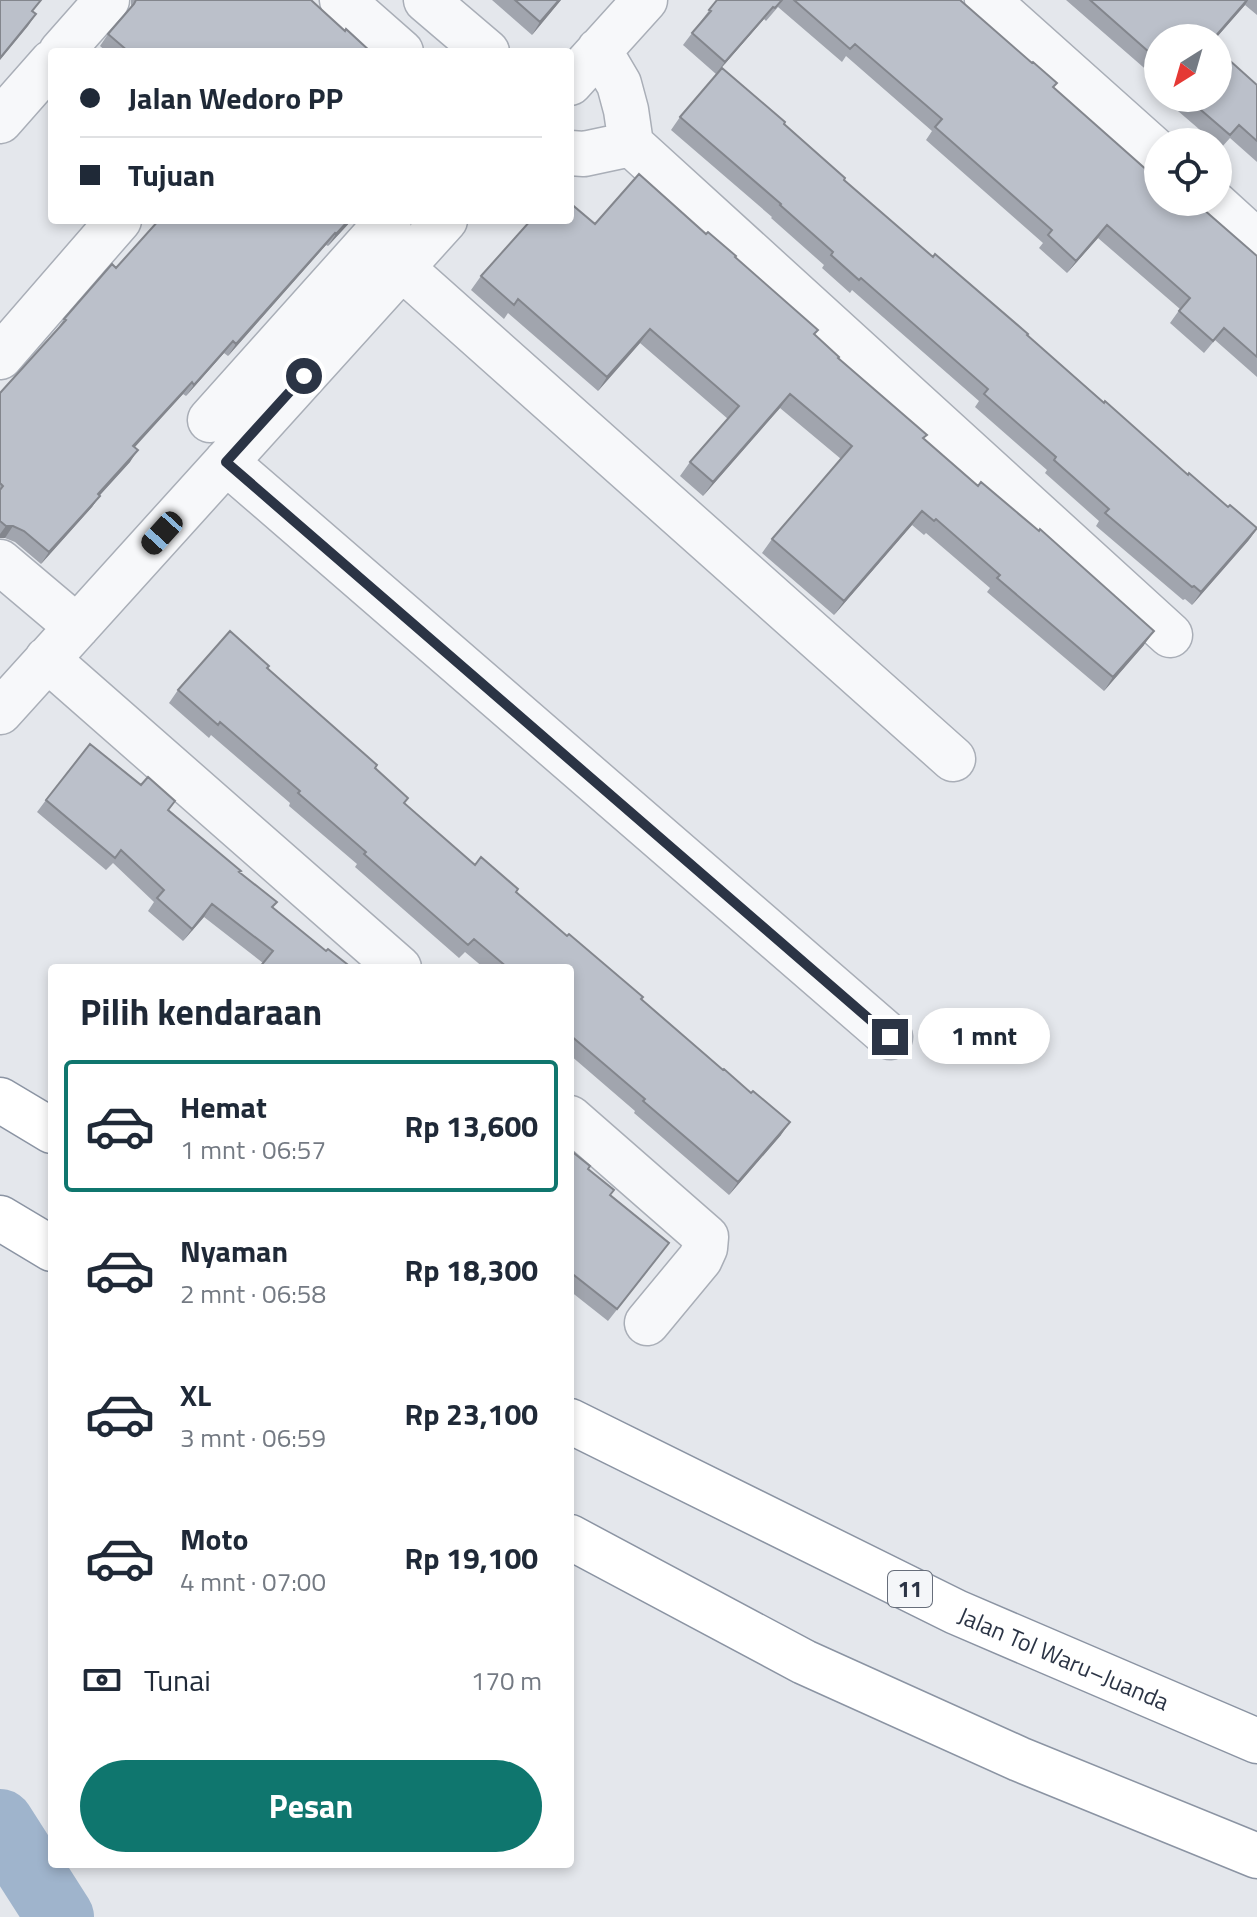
<!DOCTYPE html>
<html lang="id">
<head>
<meta charset="utf-8">
<style>
	:root { --surface:#fff; --page:#f6f6f7; --text:#1f2937; --muted:#747a83; --line:#e0e1e3; --accent:#0f766e }
	body { margin:0; font-family:"Titillium Web",sans-serif; background:var(--page); color:var(--text); height:100vh; display:flex; flex-direction:column; font-size:30px; white-space:nowrap }
	* { box-sizing:border-box; margin:0 }
	p { font-size:26px; color:var(--muted) }
	.icon { flex:none; width:44px; height:44px; fill:none; stroke:currentColor; stroke-width:2; stroke-linecap:round; stroke-linejoin:round }
	.map { position:relative; flex:1; overflow:hidden }
	.details { position:absolute; left:48px; top:964px; width:526px; height:904px; display:flex; flex-direction:column; background:var(--surface); border-radius:8px; box-shadow:0 4px 12px #0003 }
	.details>* { flex:none }
	.guide { position:absolute; left:48px; top:48px; width:526px; height:176px; border-radius:8px; box-shadow:0 4px 12px #0003; display:grid; align-content:center; height:176px; padding:0 32px; background:var(--surface) }
	.needle { width:52px; rotate:217deg }
	.buttons { position:absolute; left:1144px; top:24px; display:grid; gap:16px }
	.buttons a { display:grid; place-items:center; width:88px; height:88px; border-radius:50%; background:var(--surface); box-shadow:0 4px 12px #0003; font-size:40px }
	.end { position:absolute; width:36px; height:36px; margin:-18px; border:10px solid #2b3445; background:#fff; box-shadow:0 0 0 4px #fff }
	.from { border-radius:50% }
	.bubble { position:absolute; height:56px; border-radius:28px; background:var(--surface); box-shadow:0 4px 12px #0003; font-size:26px; font-weight:700; line-height:56px; text-align:center }
	.car { position:absolute; width:24px; height:48px; margin:-24px -12px; border-radius:10px; box-shadow:0 0 6px 2px #0007; background:linear-gradient(#222 24%,#8ab4d8 0 40%,#222 0 76%,#8ab4d8 0 86%,#222 0) }
	.guide b { display:flex; align-items:center; gap:28px; height:76px; font-size:30px }
	.guide b+b { border-top:2px solid var(--line) }
	.guide i { width:20px; height:20px; background:var(--text) }
	ul { padding:0; list-style:none }
	li { display:flex; align-items:center; gap:24px; height:132px; margin:0 16px 12px; padding:0 16px; border:4px solid transparent; border-radius:8px }
	li div { flex:1 }
	li b { display:block; font-size:30px }
	li em { font-style:normal; font-weight:700 }
	li.selected { border-color:var(--accent) }
	li>.icon { width:72px; height:72px; stroke-width:1.5 }
	h2 { padding:0 32px; font-size:36px; line-height:96px }
	.pay { display:flex; align-items:center; gap:20px; height:88px; padding:0 32px; font-size:30px }
	.pay p { margin-inline-start:auto }
	.primary-button { display:flex; gap:16px; margin-top:auto; padding:16px 32px }
	.primary-button a { flex:1; height:92px; border-radius:48px; background:var(--accent); color:#fff; font-size:32px; font-weight:700; line-height:92px; text-align:center }
	.map>svg:first-child { display:block }
</style>
</head>
<body>
<div class="map">
<svg width="1257" height="1917" viewBox="0 0 1257 1917">
	<rect width="100%" height="100%" fill="#e4e7ec"/>
	<g fill="none" stroke-linecap="round" stroke-linejoin="round">
		<!-- river -->
		<path stroke="#9fb4cc" stroke-width="68" d="M 0,1823 L 60,1917"/>
		<defs>
			<path id="minor" d="M 342,0 L 401,52
				M 426,0 L 487,52
				M 987,0 L 1158,153
				M 599,50 L 619,84 L 626,110 L 631,144 L 1170,635
				M 61,52 L 107,0
				M 570,83 L 645,0
				M 0,121 L 52,62
				M 570,153 L 584,154 L 631,144
				M 1213,202 L 1257,242
				M 402,268 L 953,759
				M 0,357 L 119,220
				M 210,420 L 389,220
				M 226,462 L 890,1037
				M 0,562 L 77,627
				M 47,659 L 399,968
				M 0,712 L 445,220
				M 570,1118 L 706,1237 L 705,1248 L 700,1259 L 647,1323"/>
			<g id="highway">
				<path d="M 0,1100 L 52,1131"/>
				<path d="M 0,1218 L 52,1249"/>
				<path id="s1" d="M 570,1421 L 956,1612 L 1257,1741"/>
				<path d="M 570,1537 L 804,1662 L 1019,1759 L 1257,1856"/>
			</g>
		</defs>
		<!-- minor casing -->
		<use href="#minor" stroke="#a9aeb7" stroke-width="47"/>
		<!-- highway casing -->
		<use href="#highway" stroke="#8b94a3" stroke-width="47"/>
		<!-- minor -->
		<use href="#minor" stroke="#f7f8fa" stroke-width="44"/>
		<!-- highway -->
		<use href="#highway" stroke="#fff" stroke-width="44"/>
	</g>
	<!-- wall -->
	<path fill="#a1a5ae" d="M 131,0 L 311,0 L 345,31 L 371,52 L 107,52 L 100,46 L 108,34 L 129,10 L 131,6 Z
		M 492,0 L 561,0 L 532,35 Z
		M 717,0 L 960,0 L 1054,88 L 1158,202 L 1257,256 L 1257,377 L 1215,340 L 1204,353 L 1170,323 L 1180,309 L 1098,238 L 1067,273 L 1039,248 L 1043,243 L 926,140 L 932,131 L 846,56 L 842,62 L 778,7 L 766,21 L 764,19 L 716,74 L 683,45 Z
		M 1066,0 L 1257,0 L 1257,15 L 1245,5 L 1216,38 L 1158,38 L 1158,80 Z
		M 1257,85 L 1257,162 L 1230,138 L 1221,148 L 1218,146 L 1218,142 L 1214,142 L 1178,111 L 1184,103 L 1178,98 L 1218,98 Z
		M 680,117 L 784,124 L 844,180 L 933,257 L 1027,335 L 1188,475 L 1257,529 L 1248,541 L 1192,605 L 1185,599 L 1183,600 L 1096,526 L 1099,521 L 1045,473 L 1047,470 L 975,407 L 979,401 L 852,290 L 850,293 L 822,268 L 824,265 L 771,218 L 772,217 L 671,130 Z
		M 352,220 L 328,246 L 326,245 L 228,356 L 224,353 L 186,396 L 183,394 L 134,447 L 130,462 L 100,495 L 92,507 L 41,564 L 15,542 L 5,538 L 0,538 L 0,393 L 56,331 L 64,319 L 116,268 Z
		M 595,224 L 706,234 L 735,257 L 838,358 L 1144,645 L 1104,691 L 987,592 L 990,588 L 926,533 L 924,535 L 912,525 L 834,615 L 762,553 L 772,539 L 841,459 L 780,408 L 703,496 L 680,476 L 690,462 L 728,419 L 640,343 L 598,391 L 508,313 L 504,319 L 471,290 L 481,276 Z
		M 268,668 L 375,768 L 404,804 L 475,865 L 516,892 L 641,999 L 781,1135 L 729,1195 L 634,1113 L 635,1111 L 570,1055 L 570,968 L 484,968 L 465,952 L 459,958 L 355,867 L 357,864 L 289,806 L 290,803 L 211,735 L 209,738 L 169,703 L 178,690 Z
		M 141,785 L 175,801 L 169,810 L 239,872 L 273,908 L 326,951 L 352,968 L 263,963 L 204,917 L 183,941 L 148,911 L 154,902 L 113,863 L 106,870 L 37,812 L 46,800 Z
		M 570,1150 L 660,1255 L 608,1321 L 570,1291 Z"/>
	<!-- shaded-wall -->
	<path fill="#83868d" d="M 559,0 L 561,0 L 532,35 L 540,22 Z
		M 1247,0 L 1248,0 L 1245,5 L 1216,38 L 1214,38 Z
		M 773,7 L 764,19 L 716,74 L 725,62 Z
		M 36,14 L 28,26 L 0,60 L 0,58 Z
		M 349,220 L 352,220 L 328,246 L 336,234 Z
		M 1107,225 L 1098,238 L 1067,273 L 1076,261 Z
		M 335,233 L 326,245 L 228,356 L 236,344 Z
		M 650,329 L 640,343 L 598,391 L 607,377 Z
		M 233,341 L 224,353 L 186,396 L 194,385 Z
		M 192,382 L 183,394 L 125,458 L 133,446 Z
		M 790,394 L 780,408 L 703,496 L 713,482 Z
		M 138,450 L 130,462 L 90,506 L 98,494 Z
		M 100,496 L 92,507 L 41,564 L 49,552 Z
		M 922,511 L 912,525 L 834,615 L 844,601 Z
		M 6,526 L 13,526 L 5,538 L 0,538 L 0,534 Z
		M 1257,529 L 1248,541 L 1192,605 L 1201,592 Z
		M 1154,631 L 1144,645 L 1104,691 L 1113,677 Z
		M 212,904 L 204,917 L 183,941 L 192,929 Z
		M 790,1122 L 781,1135 L 729,1195 L 738,1182 Z"/>
	<!-- building -->
	<path fill="#bbc0ca" stroke="#83868d" stroke-width="2" d="M 0,0 L 41,0 L 32,11 L 36,14 L 0,58 Z
		M 136,0 L 311,0 L 345,31 L 346,29 L 371,52 L 141,52 L 139,50 L 137,52 L 129,52 L 108,34 L 134,4 Z
		M 515,0 L 559,0 L 540,22 Z
		M 717,0 L 782,0 L 775,8 L 773,7 L 725,62 L 692,33 L 711,11 L 709,10 Z
		M 794,0 L 960,0 L 1032,63 L 1033,62 L 1057,83 L 1053,87 L 1158,180 L 1158,202 L 1195,202 L 1257,256 L 1257,357 L 1224,328 L 1213,341 L 1179,311 L 1190,298 L 1107,225 L 1076,261 L 1048,235 L 1052,230 L 935,127 L 942,119 L 855,44 L 850,49 Z
		M 1090,0 L 1247,0 L 1214,38 L 1158,38 L 1158,60 Z
		M 1218,50 L 1257,85 L 1257,141 L 1239,125 L 1230,135 L 1187,98 L 1218,98 Z
		M 722,68 L 785,122 L 784,124 L 845,178 L 844,180 L 933,257 L 935,254 L 1028,334 L 1027,335 L 1104,403 L 1105,401 L 1188,475 L 1189,473 L 1228,507 L 1230,505 L 1257,528 L 1201,592 L 1194,586 L 1192,587 L 1105,513 L 1109,509 L 1054,460 L 1056,457 L 984,394 L 988,389 L 861,278 L 859,280 L 831,255 L 833,252 L 780,205 L 781,204 L 680,117 Z
		M 639,174 L 706,234 L 708,232 L 736,256 L 735,257 L 818,330 L 814,334 L 839,357 L 838,358 L 927,435 L 923,438 L 978,486 L 981,482 L 1039,531 L 1040,529 L 1154,631 L 1113,677 L 997,578 L 1000,575 L 936,519 L 934,521 L 922,511 L 844,601 L 772,539 L 852,446 L 790,394 L 713,482 L 690,462 L 739,406 L 650,329 L 607,377 L 518,299 L 514,305 L 481,276 L 531,220 L 570,220 L 570,203 L 595,224 Z
		M 159,220 L 349,220 L 336,234 L 335,233 L 236,344 L 233,341 L 194,385 L 192,382 L 133,446 L 138,450 L 98,494 L 100,496 L 49,552 L 24,531 L 13,526 L 6,526 L 0,521 L 0,490 L 3,486 L 0,483 L 0,393 L 66,320 L 64,319 L 112,264 L 116,268 Z
		M 230,631 L 269,666 L 267,668 L 377,765 L 375,768 L 408,798 L 404,803 L 475,865 L 481,857 L 518,889 L 516,892 L 567,936 L 569,934 L 643,997 L 641,999 L 723,1070 L 724,1069 L 751,1093 L 753,1091 L 790,1122 L 738,1182 L 643,1101 L 645,1099 L 570,1035 L 570,968 L 508,968 L 474,939 L 468,945 L 364,854 L 366,852 L 298,793 L 300,791 L 220,722 L 218,725 L 178,690 Z
		M 90,744 L 141,785 L 148,777 L 175,801 L 168,810 L 241,871 L 239,872 L 277,902 L 272,907 L 326,951 L 328,949 L 352,968 L 259,968 L 273,951 L 212,904 L 192,929 L 157,898 L 164,890 L 121,850 L 115,858 L 46,800 Z
		M 570,1150 L 590,1166 L 588,1169 L 614,1190 L 610,1195 L 669,1243 L 617,1309 L 570,1272 Z"/>
	<g fill="none" stroke-linecap="round" stroke-linejoin="round">
		<!-- route -->
		<path stroke="#2b3445" stroke-width="10" d="M 304,376 L 226,462 L 890,1037"/>
	</g>
	<g text-anchor="middle" dominant-baseline="central" stroke-width="6" stroke-linejoin="round" paint-order="stroke">
		<!-- shield labels -->
		<rect fill="#f4f6f9" stroke="#676e7b" stroke-width="2" x="888" y="1571" width="44" height="36" rx="6"/>
		<g font-size="22" font-weight="bold" fill="#2b3445">
			<text x="910" y="1589">11</text>
		</g>
		<!-- street labels -->
		<g font-size="24" fill="#2b3445" stroke="#f4f6f9">
			<text stroke="none"><textPath href="#s1" startOffset="548">Jalan Tol Waru–Juanda</textPath></text>
		</g>
	</g>
</svg>
<div class="buttons">
<a><svg class="needle" viewBox="-14 -14 28 28"><path d="M0-13l5 13h-10z" fill="#e53935"/><path d="M0 13l5-13h-10z" fill="#747a83"/></svg></a>
<a><svg class="icon" aria-label="locate" viewBox="0 0 24 24"><circle cx="12" cy="12" r="6"/><path d="M12 2v4M12 18v4M2 12h4M18 12h4"/></svg></a>
</div>
<i class="end from" style="left:304px;top:376px"></i>
<i class="end" style="left:890px;top:1037px"></i>
<div class="bubble" style="left:918px;top:1008px;width:132px">1 mnt</div>
<i class="car" style="left:162px;top:533px;rotate:222deg"></i>
<div class="guide">
<b><i class="from"></i>Jalan Wedoro PP</b>
<b><i></i>Tujuan</b>
</div>
<section class="details">
<h2>Pilih kendaraan</h2>
<ul>
<li class="selected"><svg class="icon" aria-label="car" viewBox="0 0 24 24"><path d="M5 17H2v-5l4-1 3-4h7l3 4 3 1v5h-3M9 17h6M6 11h13"/><circle cx="7" cy="17" r="2"/><circle cx="17" cy="17" r="2"/></svg><div><b>Hemat</b><p>1 mnt · 06:57</p></div><em>Rp 13,600</em></li>
<li><svg class="icon" aria-label="car" viewBox="0 0 24 24"><path d="M5 17H2v-5l4-1 3-4h7l3 4 3 1v5h-3M9 17h6M6 11h13"/><circle cx="7" cy="17" r="2"/><circle cx="17" cy="17" r="2"/></svg><div><b>Nyaman</b><p>2 mnt · 06:58</p></div><em>Rp 18,300</em></li>
<li><svg class="icon" aria-label="car" viewBox="0 0 24 24"><path d="M5 17H2v-5l4-1 3-4h7l3 4 3 1v5h-3M9 17h6M6 11h13"/><circle cx="7" cy="17" r="2"/><circle cx="17" cy="17" r="2"/></svg><div><b>XL</b><p>3 mnt · 06:59</p></div><em>Rp 23,100</em></li>
<li><svg class="icon" aria-label="car" viewBox="0 0 24 24"><path d="M5 17H2v-5l4-1 3-4h7l3 4 3 1v5h-3M9 17h6M6 11h13"/><circle cx="7" cy="17" r="2"/><circle cx="17" cy="17" r="2"/></svg><div><b>Moto</b><p>4 mnt · 07:00</p></div><em>Rp 19,100</em></li>
</ul>
<div class="pay"><svg class="icon" aria-label="cash" viewBox="0 0 24 24"><path d="M3 7h18v10H3z"/><circle cx="12" cy="12" r="2"/></svg>Tunai<p>170 m</p></div>
<div class="primary-button"><a>Pesan</a></div>
</section>
</div>
</body>
</html>
